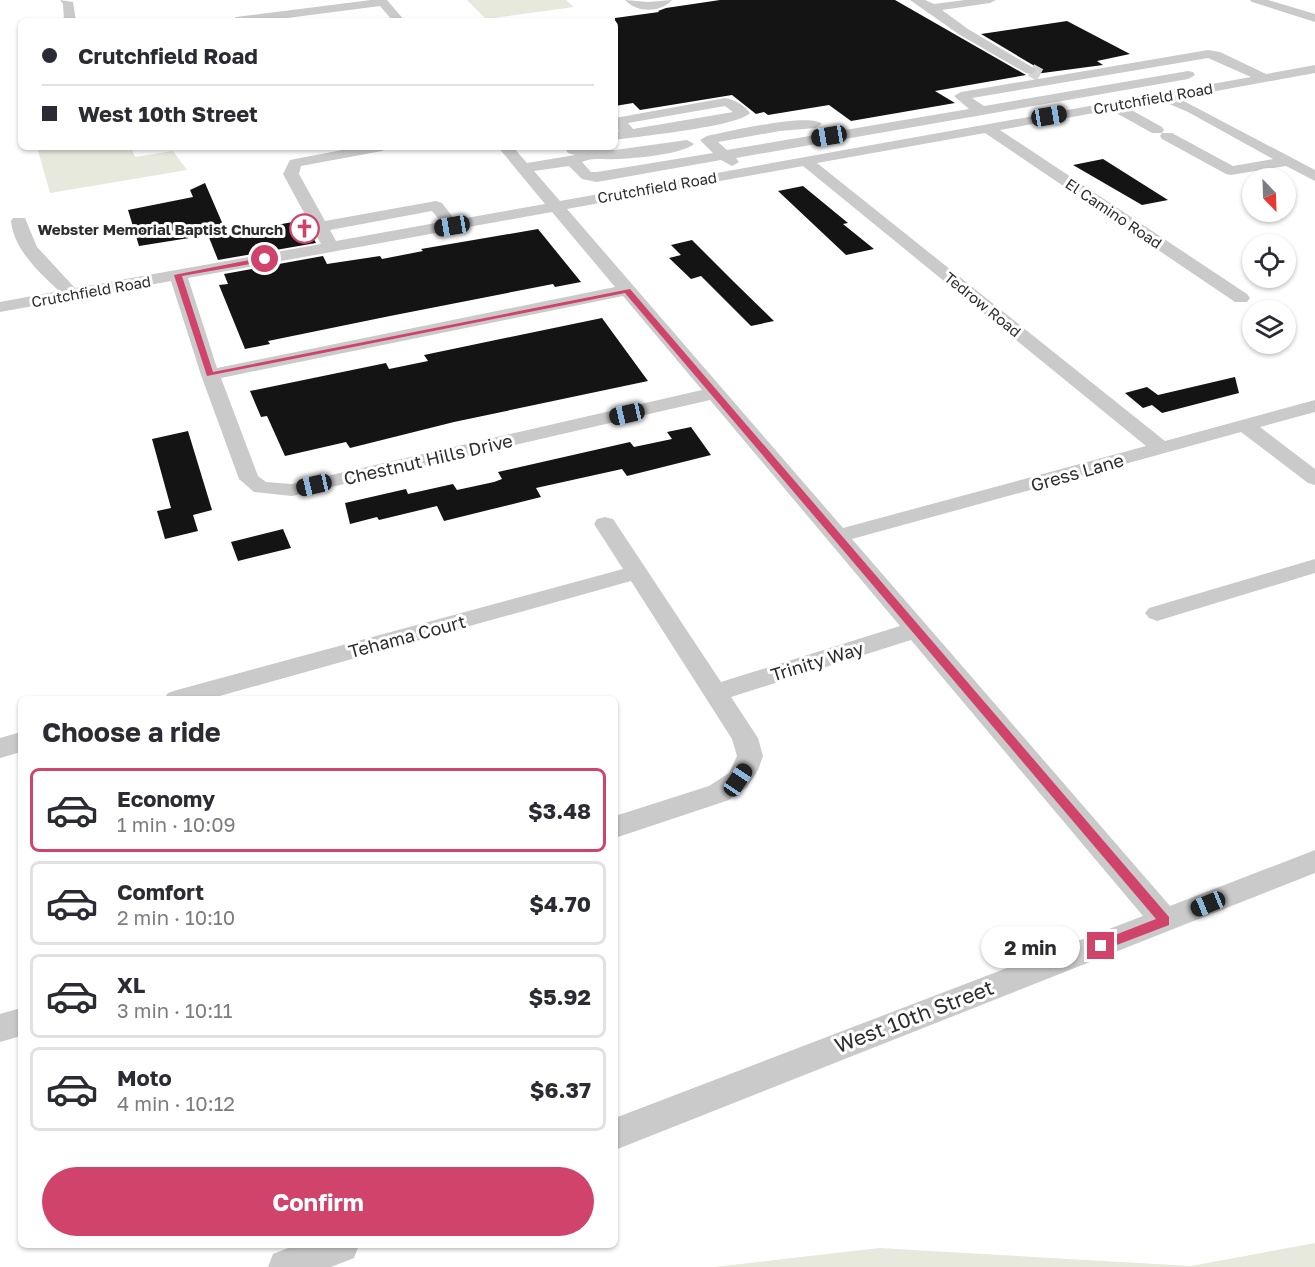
<!DOCTYPE html>
<html lang="en">
<head>
<meta charset="utf-8">
<style>
	:root { --surface:#fff; --page:#f7f7f7; --text:#2b2b33; --muted:#7c7c81; --line:#e1e1e2; --accent:#d0436b }
	body { margin:0; font-family:"Golos Text",sans-serif; background:var(--page); color:var(--text); height:100vh; display:flex; flex-direction:column; font-size:22px; white-space:nowrap }
	* { box-sizing:border-box; margin:0 }
	p { font-size:20px; color:var(--muted) }
	.icon { flex:none; width:33px; height:33px; fill:none; stroke:currentColor; stroke-width:2; stroke-linecap:round; stroke-linejoin:round }
	.map { position:relative; flex:1; overflow:hidden }
	.side { position:absolute; left:18px; top:696px; width:600px; height:552px; display:flex; flex-direction:column; background:var(--surface); border-radius:9px; box-shadow:0 2px 4px #0004 }
	.side>* { flex:none }
	.top-card { position:absolute; left:18px; top:18px; width:600px; height:132px; border-radius:9px; box-shadow:0 2px 4px #0004; display:grid; align-content:center; height:132px; padding:0 24px; background:var(--surface) }
	.needle { width:39px; rotate:157deg }
	.buttons { position:absolute; left:1242px; top:168px; display:grid; gap:12px }
	.buttons a { display:grid; place-items:center; width:54px; height:54px; border-radius:50%; background:var(--surface); box-shadow:0 2px 4px #0004; font-size:30px }
	.end { position:absolute; width:27px; height:27px; margin:-14px; border:8px solid #d0436b; background:#fff; box-shadow:0 0 0 3px #fff }
	.from { border-radius:50% }
	.bubble { position:absolute; height:42px; border-radius:21px; background:var(--surface); box-shadow:0 2px 4px #0004; font-size:20px; font-weight:700; line-height:42px; text-align:center }
	.car { position:absolute; width:18px; height:36px; margin:-18px -9px; border-radius:8px; box-shadow:0 0 4px 2px #0007; background:linear-gradient(#222 24%,#8ab4d8 0 40%,#222 0 76%,#8ab4d8 0 86%,#222 0) }
	.top-card b { display:flex; align-items:center; gap:21px; height:57px; font-size:22px }
	.top-card b+b { border-top:2px solid var(--line) }
	.top-card i { width:15px; height:15px; background:var(--text) }
	ul { padding:0; list-style:none }
	li { display:flex; align-items:center; gap:18px; height:84px; margin:0 12px 9px; padding:0 12px; border:3px solid var(--line); border-radius:9px }
	li div { flex:1 }
	li b { display:block; font-size:22px }
	li em { font-style:normal; font-weight:700 }
	li.active { border-color:var(--accent) }
	li>.icon { width:54px; height:54px; stroke-width:1.5 }
	h2 { padding:0 24px; font-size:27px; line-height:72px }
	.button { display:flex; gap:12px; margin-top:auto; padding:12px 24px }
	.button a { flex:1; height:69px; border-radius:36px; background:var(--accent); color:#fff; font-size:24px; font-weight:700; line-height:69px; text-align:center }
	.map>svg:first-child { display:block }
</style>
</head>
<body>
<div class="map">
<svg width="1315" height="1267" viewBox="0 0 1315 1267">
	<rect width="100%" height="100%" fill="#fff"/>
	<!-- green -->
	<path fill="#e6e9dc" d="M 467,0 L 566,0 L 574,7 L 486,19 Z
		M 37,147 L 131,147 L 135,157 L 173,151 L 187,170 L 50,193 Z
		M 1315,1243 L 1315,1267 L 715,1267 L 879,1248 L 1191,1266 Z"/>
	<!-- building -->
	<path fill="#141414" d="M 720,0 L 895,0 L 1026,75 L 935,91 L 955,103 L 851,121 L 829,105 L 768,115 L 764,112 L 756,114 L 732,95 L 640,110 L 633,103 L 615,106 L 615,18 L 659,12 L 658,11 L 666,8 Z
		M 1067,21 L 1130,54 L 1097,61 L 1103,65 L 1035,74 L 1039,71 L 1038,68 L 981,34 Z
		M 1103,159 L 1168,200 L 1142,205 L 1073,165 Z
		M 205,183 L 227,234 L 304,220 L 316,243 L 218,260 L 208,235 L 139,246 L 128,210 L 193,197 L 190,190 Z
		M 803,186 L 848,223 L 843,224 L 874,249 L 846,255 L 778,191 Z
		M 538,229 L 581,282 L 555,287 L 553,284 L 390,316 L 268,341 L 270,344 L 245,349 L 219,285 L 228,284 L 224,274 L 323,256 L 327,264 L 380,256 L 382,259 L 423,251 L 421,249 Z
		M 692,240 L 733,281 L 774,321 L 751,326 L 701,276 L 691,279 L 669,258 L 681,255 L 671,245 Z
		M 602,318 L 648,381 L 454,422 L 350,448 L 346,442 L 285,456 L 267,416 L 261,417 L 250,391 L 386,363 L 389,369 L 428,361 L 424,355 Z
		M 1235,377 L 1239,393 L 1162,413 L 1152,405 L 1143,408 L 1125,393 L 1147,387 L 1158,395 Z
		M 691,427 L 711,455 L 627,476 L 622,469 L 536,488 L 541,497 L 444,521 L 437,506 L 379,520 L 377,517 L 350,524 L 345,503 L 406,489 L 408,494 L 453,484 L 457,490 L 494,482 L 502,479 L 498,472 L 630,442 L 634,447 L 672,439 L 667,432 Z
		M 188,431 L 212,510 L 193,515 L 198,531 L 165,539 L 157,511 L 171,508 L 152,439 Z
		M 283,529 L 291,548 L 238,561 L 231,542 Z"/>
	<g fill="none" stroke-linecap="round" stroke-linejoin="round">
		<!-- minor-tunnel -->
		<path stroke="#d5d5d5" stroke-width="13" stroke-dasharray="13 7" stroke-linecap="butt" d="M 1031,70 L 1040,75"/>
		<!-- minor -->
		<path fill="#cacaca" fill-rule="evenodd" d="M 60,0 L 73,2 L 76,21 L 64,21 L 63,4 Z
			M 371,0 L 387,0 L 405,21 L 393,21 L 380,6 L 264,21 L 230,21 L 236,17 Z
			M 625,0 L 648,2 L 672,0 C 660,13 637,13 625,0 Z
			M 910,0 L 925,0 L 934,4 L 965,0 L 996,0 L 990,3 L 942,10 L 968,29 L 1037,70 L 1031,74 L 1026,73 L 960,35 Z
			M 1250,0 L 1268,0 L 1315,14 L 1315,22 L 1252,2 Z
			M 1208,50 L 1220,52 L 1266,74 L 1315,65 L 1315,73 L 1178,98 L 1315,170 L 1315,181 L 1286,166 L 1231,175 L 1226,174 L 1162,139 L 1160,136 L 1162,133 L 1152,133 L 1111,110 L 1000,130 L 1247,294 L 1250,298 L 1247,302 L 1235,302 L 985,133 L 817,163 L 1165,441 L 1315,400 L 1315,412 L 1260,427 L 1315,469 L 1315,485 L 1308,483 L 1241,432 L 852,539 L 1170,906 L 1315,850 L 1315,873 L 615,1150 L 615,1118 L 1143,916 L 911,640 L 731,697 L 758,738 L 763,756 L 758,770 L 747,787 L 729,800 L 615,838 L 615,816 L 709,786 L 729,773 L 737,756 L 732,739 L 631,581 L 209,699 L 164,699 L 168,693 L 177,690 L 623,569 L 594,524 L 597,519 L 605,517 L 613,519 L 721,682 L 900,626 L 710,400 L 292,496 L 254,492 L 239,479 L 201,375 L 171,281 L 0,312 L 0,302 L 59,291 C 39,272 14,250 11,221 L 13,218 L 25,218 L 37,247 L 75,288 L 321,244 L 283,174 L 290,160 L 295,159 L 358,147 L 389,147 L 382,151 L 301,166 L 299,174 L 325,221 L 436,201 L 442,203 L 455,220 L 545,204 L 498,147 L 513,147 L 527,163 L 575,155 L 568,153 L 566,150 L 568,147 L 615,150 L 687,140 L 694,144 C 684,154 631,159 615,159 C 603,160 593,157 582,162 L 591,172 L 597,172 L 713,153 L 700,140 L 707,136 C 726,132 811,112 822,124 L 815,128 L 780,131 L 718,142 L 727,150 L 969,109 L 954,96 L 961,92 ZM 1208,58 L 1251,77 L 560,201 L 534,171 L 569,166 L 582,179 L 597,182 L 721,160 L 732,166 L 739,162 L 736,158 L 1188,79 L 1195,75 L 1193,72 L 1188,71 L 984,106 L 972,98 ZM 1162,101 L 1188,112 L 1273,159 L 1233,166 L 1172,133 L 1162,133 L 1164,130 L 1162,127 L 1126,107 ZM 803,166 L 1146,446 L 843,528 L 567,209 ZM 432,211 L 441,222 L 336,241 L 330,230 ZM 552,212 L 615,287 L 217,368 L 188,278 ZM 623,296 L 702,390 L 292,484 L 266,482 L 258,476 L 221,378 Z
			M 725,98 C 735,100 743,104 750,113 C 737,127 639,136 615,140 L 615,132 L 619,131 L 615,126 L 615,118 ZM 725,106 L 733,112 L 633,129 L 628,123 Z
			M 1315,559 L 1315,573 L 1157,621 L 1149,618 L 1145,613 L 1149,608 Z
			M 21,732 L 21,752 L 0,758 L 0,738 Z
			M 21,1008 L 21,1036 L 0,1042 L 0,1014 Z
			M 296,1245 L 359,1245 L 354,1258 L 331,1267 L 268,1267 L 273,1254 Z"/>
	</g>
	<!-- route -->
	<path fill="#d0436b" d="M 265,257 L 268,261 L 182,276 L 213,372 L 630,289 L 1169,917 L 1169,925 L 1101,951 L 1097,949 L 1097,942 L 1156,919 L 625,293 L 207,376 L 174,275 Z"/>
	<!-- icons -->
	<defs>
		<symbol id="church-ring" viewBox="-11 -11 22 22"><circle r="9.5" fill="#fff" stroke="#d0436b" stroke-width="1.5"/><path d="M-1.2-6h2.4v3.5h3.3v2.4h-3.3V6h-2.4V-.1h-3.3v-2.4h3.3Z" fill="#d0436b"/></symbol>
	</defs>
	<g fill-rule="evenodd">
		<use href="#church-ring" x="288" y="212" width="33" height="33"/>
	</g>
	<g text-anchor="middle" dominant-baseline="central" stroke-width="6" stroke-linejoin="round" paint-order="stroke">
		<!-- far-street labels -->
		<g font-size="15" fill="#2d2d2d" stroke="#fff">
			<text transform="translate(1153 98) rotate(-10)">Crutchfield Road</text>
			<text transform="translate(657 187) rotate(-10)">Crutchfield Road</text>
			<text transform="translate(1114 213) rotate(34)">El Camino Road</text>
			<text transform="translate(91 291) rotate(-10)">Crutchfield Road</text>
			<text transform="translate(983 304) rotate(39)">Tedrow Road</text>
		</g>
		<!-- far-poi labels -->
		<g font-size="15" font-weight="bold" fill="#2d2d2d" stroke="#fff" text-anchor="end">
			<text x="283" y="229">Webster Memorial Baptist Church</text>
		</g>
		<!-- street labels -->
		<g font-size="18" fill="#2d2d2d" stroke="#fff">
			<text transform="translate(428 459) rotate(-13)">Chestnut Hills Drive</text>
			<text transform="translate(1077 472) rotate(-16)">Gress Lane</text>
			<text transform="translate(407 636) rotate(-15)">Tehama Court</text>
			<text transform="translate(817 661) rotate(-17)">Trinity Way</text>
		</g>
		<!-- near-street labels -->
		<g font-size="21" fill="#2d2d2d" stroke="#fff">
			<text transform="translate(914 1016) rotate(-21)">West 10th Street</text>
		</g>
	</g>
</svg>
<div class="buttons">
<a><svg class="needle" viewBox="-14 -14 28 28"><path d="M0-13l5 13h-10z" fill="#e53935"/><path d="M0 13l5-13h-10z" fill="#7c7c81"/></svg></a>
<a><svg class="icon" aria-label="locate" viewBox="0 0 24 24"><circle cx="12" cy="12" r="6"/><path d="M12 2v4M12 18v4M2 12h4M18 12h4"/></svg></a>
<a><svg class="icon" aria-label="layers" viewBox="0 0 24 24"><path d="M12 4l9 5-9 5-9-5zM3 14l9 5 9-5"/></svg></a>
</div>
<i class="end from" style="left:265px;top:259px"></i>
<i class="end" style="left:1101px;top:946px"></i>
<div class="bubble" style="left:981px;top:926px;width:99px">2 min</div>
<i class="car" style="left:1049px;top:116px;rotate:80deg"></i>
<i class="car" style="left:829px;top:136px;rotate:260deg"></i>
<i class="car" style="left:452px;top:226px;rotate:260deg"></i>
<i class="car" style="left:627px;top:414px;rotate:257deg"></i>
<i class="car" style="left:314px;top:485px;rotate:257deg"></i>
<i class="car" style="left:738px;top:780px;rotate:34deg"></i>
<i class="car" style="left:1208px;top:904px;rotate:248deg"></i>
<div class="top-card">
<b><i class="from"></i>Crutchfield Road</b>
<b><i></i>West 10th Street</b>
</div>
<section class="side">
<h2>Choose a ride</h2>
<ul>
<li class="active"><svg class="icon" aria-label="car" viewBox="0 0 24 24"><path d="M5 17H2v-5l4-1 3-4h7l3 4 3 1v5h-3M9 17h6M6 11h13"/><circle cx="7" cy="17" r="2"/><circle cx="17" cy="17" r="2"/></svg><div><b>Economy</b><p>1 min · 10:09</p></div><em>$3.48</em></li>
<li><svg class="icon" aria-label="car" viewBox="0 0 24 24"><path d="M5 17H2v-5l4-1 3-4h7l3 4 3 1v5h-3M9 17h6M6 11h13"/><circle cx="7" cy="17" r="2"/><circle cx="17" cy="17" r="2"/></svg><div><b>Comfort</b><p>2 min · 10:10</p></div><em>$4.70</em></li>
<li><svg class="icon" aria-label="car" viewBox="0 0 24 24"><path d="M5 17H2v-5l4-1 3-4h7l3 4 3 1v5h-3M9 17h6M6 11h13"/><circle cx="7" cy="17" r="2"/><circle cx="17" cy="17" r="2"/></svg><div><b>XL</b><p>3 min · 10:11</p></div><em>$5.92</em></li>
<li><svg class="icon" aria-label="car" viewBox="0 0 24 24"><path d="M5 17H2v-5l4-1 3-4h7l3 4 3 1v5h-3M9 17h6M6 11h13"/><circle cx="7" cy="17" r="2"/><circle cx="17" cy="17" r="2"/></svg><div><b>Moto</b><p>4 min · 10:12</p></div><em>$6.37</em></li>
</ul>
<div class="button"><a>Confirm</a></div>
</section>
</div>
</body>
</html>
